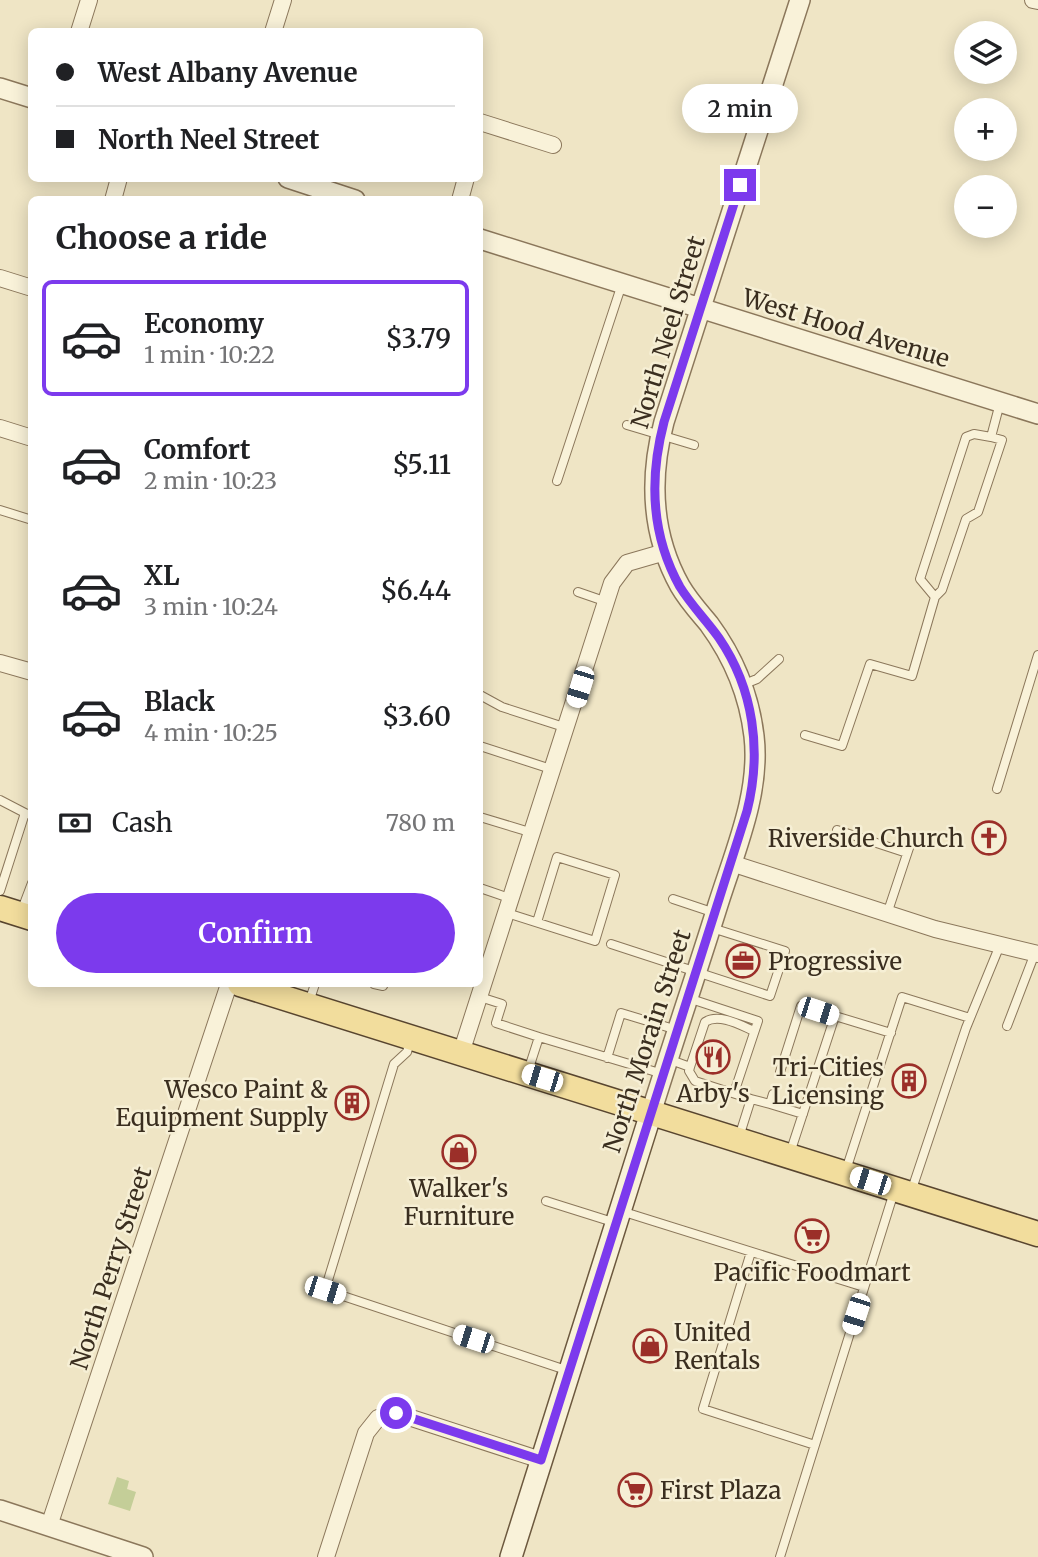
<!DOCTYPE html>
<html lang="en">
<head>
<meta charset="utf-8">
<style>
	:root { --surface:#fff; --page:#f2f2f2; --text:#202124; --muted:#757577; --line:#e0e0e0; --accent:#7c3aed }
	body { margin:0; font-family:Merriweather,serif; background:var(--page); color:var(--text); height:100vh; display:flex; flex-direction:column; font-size:26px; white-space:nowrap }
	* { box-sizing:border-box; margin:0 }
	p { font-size:23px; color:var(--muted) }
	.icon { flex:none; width:38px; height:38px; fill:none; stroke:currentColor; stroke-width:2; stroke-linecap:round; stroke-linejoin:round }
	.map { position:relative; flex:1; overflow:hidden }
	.panel { position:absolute; left:28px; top:196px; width:455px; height:791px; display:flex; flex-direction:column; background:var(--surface); border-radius:10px; box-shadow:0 4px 18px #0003 }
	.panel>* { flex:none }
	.banner { position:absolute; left:28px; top:28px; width:455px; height:154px; border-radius:10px; box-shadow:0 4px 18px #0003; display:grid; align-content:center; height:154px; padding:0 28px; background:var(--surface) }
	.tools { position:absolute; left:954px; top:21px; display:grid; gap:14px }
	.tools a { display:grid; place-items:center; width:63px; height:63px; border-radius:50%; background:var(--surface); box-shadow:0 4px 18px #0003; font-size:35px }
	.end { position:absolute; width:32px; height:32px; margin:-16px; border:9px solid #7c3aed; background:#fff; box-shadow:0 0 0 4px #fff }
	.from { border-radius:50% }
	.bubble { position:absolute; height:49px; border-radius:24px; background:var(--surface); box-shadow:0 4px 18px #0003; font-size:23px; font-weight:600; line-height:49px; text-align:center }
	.car { position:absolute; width:21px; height:42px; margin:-21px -10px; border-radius:9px; box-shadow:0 0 5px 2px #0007; background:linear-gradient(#fff 24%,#345 0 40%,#fff 0 76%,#345 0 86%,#fff 0) }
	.banner b { display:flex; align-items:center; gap:24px; height:66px; font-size:26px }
	.banner b+b { border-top:2px solid var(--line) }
	.banner i { width:18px; height:18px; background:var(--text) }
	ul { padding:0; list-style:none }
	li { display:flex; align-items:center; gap:21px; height:116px; margin:0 14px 10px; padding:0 14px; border:4px solid transparent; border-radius:10px }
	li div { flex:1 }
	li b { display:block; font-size:26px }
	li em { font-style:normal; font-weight:600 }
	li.on { border-color:var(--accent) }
	li>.icon { width:63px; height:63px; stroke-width:1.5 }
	h2 { padding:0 28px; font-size:32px; line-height:84px }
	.pay { display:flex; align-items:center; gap:18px; height:77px; padding:0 28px; font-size:26px }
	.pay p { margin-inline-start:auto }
	.primary-button { display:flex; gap:14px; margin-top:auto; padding:14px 28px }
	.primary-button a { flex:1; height:80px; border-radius:42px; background:var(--accent); color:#fff; font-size:28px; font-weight:600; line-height:80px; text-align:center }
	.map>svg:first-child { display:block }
</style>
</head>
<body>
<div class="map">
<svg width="1038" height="1557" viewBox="0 0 1038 1557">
	<rect width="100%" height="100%" fill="#efe5c5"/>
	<!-- green -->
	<path fill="#c4ce98" d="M 117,1477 L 129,1481 L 127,1489 L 136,1492 L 130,1511 L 108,1504 Z"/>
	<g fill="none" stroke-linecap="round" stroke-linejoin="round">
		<defs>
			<path id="service" d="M 627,425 L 694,445
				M 557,481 L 622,284
				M 0,510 L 32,520
				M 578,592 L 607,602
				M 935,597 L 920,579 L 966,437 L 974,434 L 991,437
				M 742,685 L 757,679 L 779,659
				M 480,695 L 502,707 L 567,728
				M 805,735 L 842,746 L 870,664 L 912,676 L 935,597 L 942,590 L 966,519 L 978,512 L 1002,440 L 991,437 L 1000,403
				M 480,746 L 554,770
				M 997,789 L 1038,655
				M 0,800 L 25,813
				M 480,817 L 533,833
				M 837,830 L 907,853
				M 480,888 L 512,899
				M 0,891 L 25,813 L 32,815
				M 673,899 L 715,913
				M 21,912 L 32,883
				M 507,913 L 595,941 L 615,875 L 557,857 L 537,922
				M 887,914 L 911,842
				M 611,944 L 770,996 L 785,951 L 712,928
				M 374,984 L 383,986 L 384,984
				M 480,997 L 502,1004 L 496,1023 L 539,1037
				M 688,998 L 758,1021 L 734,1093
				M 309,1002 L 315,984
				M 1007,1026 L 1035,953
				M 410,1042 L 407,1052 L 394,1064 L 325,1290 L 569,1371
				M 607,1058 L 621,1013 L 677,1030
				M 668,1059 L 690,1067 L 689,1071 L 695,1081 L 751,1099
				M 690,1067 L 705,1022 C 719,1013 740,1025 754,1031
				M 528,1071 L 539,1037 L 663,1074
				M 780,1072 L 801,1006 L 835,1016
				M 773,1094 L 770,1104 L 803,1114
				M 739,1137 L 751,1099 L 770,1104
				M 790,1153 L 835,1016 L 891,1033
				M 846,1170 L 902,997 L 970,1018
				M 911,1192 L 966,1028 L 1000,945
				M 546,1201 L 616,1223
				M 621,1211 L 864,1287
				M 751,1252 L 703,1409 L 815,1445
				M 780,1557 L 894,1192"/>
			<path id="minor" d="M 1033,0 L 1038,1
				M 79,32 L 89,0
				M 273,32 L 283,0
				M 480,122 L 553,145
				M 113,200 L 119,178
				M 460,200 L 466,178
				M 0,278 L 32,288
				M 0,428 L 32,438
				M 0,663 L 32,672
				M 731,863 L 935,929 L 1038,954
				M 461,1053 L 612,583 L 627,563 L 665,552
				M 49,1526 L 229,984
				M 326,1557 L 366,1433 L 378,1418 L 396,1413 L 541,1460"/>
			<path id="tertiary" d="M 0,88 L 32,98
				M 288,178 L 355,200
				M 480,239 L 1038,414
				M 651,1113 C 672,1045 695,978 716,911 C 733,855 761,795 754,736 C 749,694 734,658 709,624 C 699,612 688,600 680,586 C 651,534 649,479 664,422 L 800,0
				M 0,1510 L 143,1557"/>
			<path id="secondary" d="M 511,1557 L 651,1113"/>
			<path id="primary" d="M 0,908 L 32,918
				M 240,984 L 1038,1234"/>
		</defs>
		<!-- service casing -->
		<use href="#service" stroke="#8b775b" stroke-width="10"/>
		<!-- minor casing -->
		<use href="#minor" stroke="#8b775b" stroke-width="18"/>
		<!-- tertiary casing -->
		<use href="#tertiary" stroke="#8b775b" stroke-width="22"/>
		<!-- secondary casing -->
		<use href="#secondary" stroke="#6c583e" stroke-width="24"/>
		<!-- primary casing -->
		<use href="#primary" stroke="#58452f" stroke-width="27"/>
		<!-- service -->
		<use href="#service" stroke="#f9f2d9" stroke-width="8"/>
		<!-- minor -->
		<use href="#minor" stroke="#f9f2d9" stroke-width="16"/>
		<!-- tertiary -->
		<use href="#tertiary" stroke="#f9f2d9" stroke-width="19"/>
		<!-- secondary -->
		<use href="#secondary" stroke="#f9f2d9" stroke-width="21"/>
		<!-- primary -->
		<use href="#primary" stroke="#f2dd9d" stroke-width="24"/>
	</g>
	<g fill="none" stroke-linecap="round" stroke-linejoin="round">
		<!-- route -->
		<path stroke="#7c3aed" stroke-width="9" d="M 396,1413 L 541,1460 L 747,811 C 762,752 754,689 719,638 C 707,621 691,605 680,587 C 651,535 649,479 664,422 L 740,185"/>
	</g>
	<!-- icons -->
	<defs>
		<symbol id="church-ring" viewBox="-11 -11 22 22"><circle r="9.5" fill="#f6efd5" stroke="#9b2f29" stroke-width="1.5"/><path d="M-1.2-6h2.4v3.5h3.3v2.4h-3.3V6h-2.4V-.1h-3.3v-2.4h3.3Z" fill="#9b2f29"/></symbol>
		<symbol id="office-ring" viewBox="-11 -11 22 22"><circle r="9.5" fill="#f6efd5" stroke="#9b2f29" stroke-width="1.5"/><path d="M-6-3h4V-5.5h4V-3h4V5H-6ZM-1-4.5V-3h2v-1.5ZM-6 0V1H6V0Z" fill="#9b2f29"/></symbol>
		<symbol id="restaurant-ring" viewBox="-11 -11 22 22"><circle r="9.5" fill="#f6efd5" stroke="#9b2f29" stroke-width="1.5"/><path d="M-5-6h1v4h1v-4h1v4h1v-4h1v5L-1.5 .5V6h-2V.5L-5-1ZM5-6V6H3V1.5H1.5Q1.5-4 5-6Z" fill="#9b2f29"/></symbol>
		<symbol id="building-ring" viewBox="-11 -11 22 22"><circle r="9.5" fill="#f6efd5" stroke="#9b2f29" stroke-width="1.5"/><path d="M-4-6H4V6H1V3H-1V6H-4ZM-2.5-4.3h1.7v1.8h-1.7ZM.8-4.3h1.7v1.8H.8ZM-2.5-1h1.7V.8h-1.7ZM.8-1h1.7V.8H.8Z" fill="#9b2f29"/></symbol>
		<symbol id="shop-ring" viewBox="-11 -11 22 22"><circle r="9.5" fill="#f6efd5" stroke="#9b2f29" stroke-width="1.5"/><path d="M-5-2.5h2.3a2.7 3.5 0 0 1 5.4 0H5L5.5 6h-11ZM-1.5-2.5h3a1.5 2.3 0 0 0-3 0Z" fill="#9b2f29"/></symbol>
		<symbol id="supermarket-ring" viewBox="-11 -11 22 22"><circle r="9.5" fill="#f6efd5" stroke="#9b2f29" stroke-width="1.5"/><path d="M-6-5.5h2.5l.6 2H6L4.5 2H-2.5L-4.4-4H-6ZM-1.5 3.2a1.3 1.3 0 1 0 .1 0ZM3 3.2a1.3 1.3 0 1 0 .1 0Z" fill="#9b2f29"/></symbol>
	</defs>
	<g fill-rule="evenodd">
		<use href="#church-ring" x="970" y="819" width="38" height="38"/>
		<use href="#office-ring" x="724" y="942" width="38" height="38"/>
		<use href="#restaurant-ring" x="694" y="1038" width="38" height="38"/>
		<use href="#building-ring" x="890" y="1062" width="38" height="38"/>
		<use href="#building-ring" x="333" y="1084" width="38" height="38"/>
		<use href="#shop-ring" x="440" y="1133" width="38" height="38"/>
		<use href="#supermarket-ring" x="793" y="1217" width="38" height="38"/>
		<use href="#shop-ring" x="631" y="1327" width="38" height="38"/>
		<use href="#supermarket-ring" x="616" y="1471" width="38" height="38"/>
	</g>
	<g text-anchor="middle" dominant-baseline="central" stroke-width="5" stroke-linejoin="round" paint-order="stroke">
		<!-- street labels -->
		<g font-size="24" fill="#3a2e1f" stroke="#f6efd5">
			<text transform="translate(846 328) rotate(17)">West Hood Avenue</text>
			<text transform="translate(668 332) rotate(-73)">North Neel Street</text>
			<text transform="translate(647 1041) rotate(-72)">North Morain Street</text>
			<text transform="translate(111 1268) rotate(-72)">North Perry Street</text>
		</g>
		<!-- poi labels -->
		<g font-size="24" fill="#3a2e1f" stroke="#f6efd5" text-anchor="end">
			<text x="964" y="838">Riverside Church</text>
			<text x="768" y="961" text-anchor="start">Progressive</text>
			<text x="884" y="1067">Tri-Cities<tspan x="884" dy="28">Licensing</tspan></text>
			<text x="328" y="1089">Wesco Paint &amp;<tspan x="328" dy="28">Equipment Supply</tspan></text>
			<text x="713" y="1093" text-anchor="middle">Arby's</text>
			<text x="459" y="1188" text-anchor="middle">Walker's<tspan x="459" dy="28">Furniture</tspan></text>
			<text x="812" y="1272" text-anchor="middle">Pacific Foodmart</text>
			<text x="674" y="1332" text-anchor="start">United<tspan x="674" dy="28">Rentals</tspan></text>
			<text x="660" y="1490" text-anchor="start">First Plaza</text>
		</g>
	</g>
</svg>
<div class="tools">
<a><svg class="icon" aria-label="layers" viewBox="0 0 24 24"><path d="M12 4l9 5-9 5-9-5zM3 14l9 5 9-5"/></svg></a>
<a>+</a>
<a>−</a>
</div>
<i class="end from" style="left:396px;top:1413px"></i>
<i class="end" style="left:740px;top:185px"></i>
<div class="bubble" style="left:682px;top:84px;width:116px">2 min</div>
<i class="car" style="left:580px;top:687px;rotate:197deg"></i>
<i class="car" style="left:818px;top:1011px;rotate:108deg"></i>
<i class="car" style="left:542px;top:1078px;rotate:287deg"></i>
<i class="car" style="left:870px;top:1181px;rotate:288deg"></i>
<i class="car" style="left:325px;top:1290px;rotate:108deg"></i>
<i class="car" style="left:856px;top:1314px;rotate:198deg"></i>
<i class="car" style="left:473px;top:1339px;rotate:288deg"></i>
<div class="banner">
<b><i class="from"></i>West Albany Avenue</b>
<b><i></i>North Neel Street</b>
</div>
<section class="panel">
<h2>Choose a ride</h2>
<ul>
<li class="on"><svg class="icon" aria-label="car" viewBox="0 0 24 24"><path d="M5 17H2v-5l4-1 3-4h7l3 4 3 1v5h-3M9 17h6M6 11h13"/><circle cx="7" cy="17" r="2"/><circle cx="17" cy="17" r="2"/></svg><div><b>Economy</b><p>1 min · 10:22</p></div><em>$3.79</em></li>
<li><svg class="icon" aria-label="car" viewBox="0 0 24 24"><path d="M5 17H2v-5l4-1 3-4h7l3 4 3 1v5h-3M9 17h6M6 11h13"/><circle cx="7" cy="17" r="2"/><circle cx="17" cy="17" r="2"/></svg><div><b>Comfort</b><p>2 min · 10:23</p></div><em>$5.11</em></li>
<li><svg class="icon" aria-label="car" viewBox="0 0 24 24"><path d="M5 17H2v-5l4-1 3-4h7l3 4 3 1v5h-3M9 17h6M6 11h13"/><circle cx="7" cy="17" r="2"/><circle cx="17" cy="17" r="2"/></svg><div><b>XL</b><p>3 min · 10:24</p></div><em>$6.44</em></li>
<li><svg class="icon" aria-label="car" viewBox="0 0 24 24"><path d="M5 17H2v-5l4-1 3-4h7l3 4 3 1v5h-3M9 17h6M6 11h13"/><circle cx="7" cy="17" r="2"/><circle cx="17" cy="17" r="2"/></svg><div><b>Black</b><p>4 min · 10:25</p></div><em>$3.60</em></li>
</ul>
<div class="pay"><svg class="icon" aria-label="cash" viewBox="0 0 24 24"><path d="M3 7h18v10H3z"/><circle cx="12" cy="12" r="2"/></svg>Cash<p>780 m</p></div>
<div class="primary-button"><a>Confirm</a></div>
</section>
</div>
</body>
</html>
